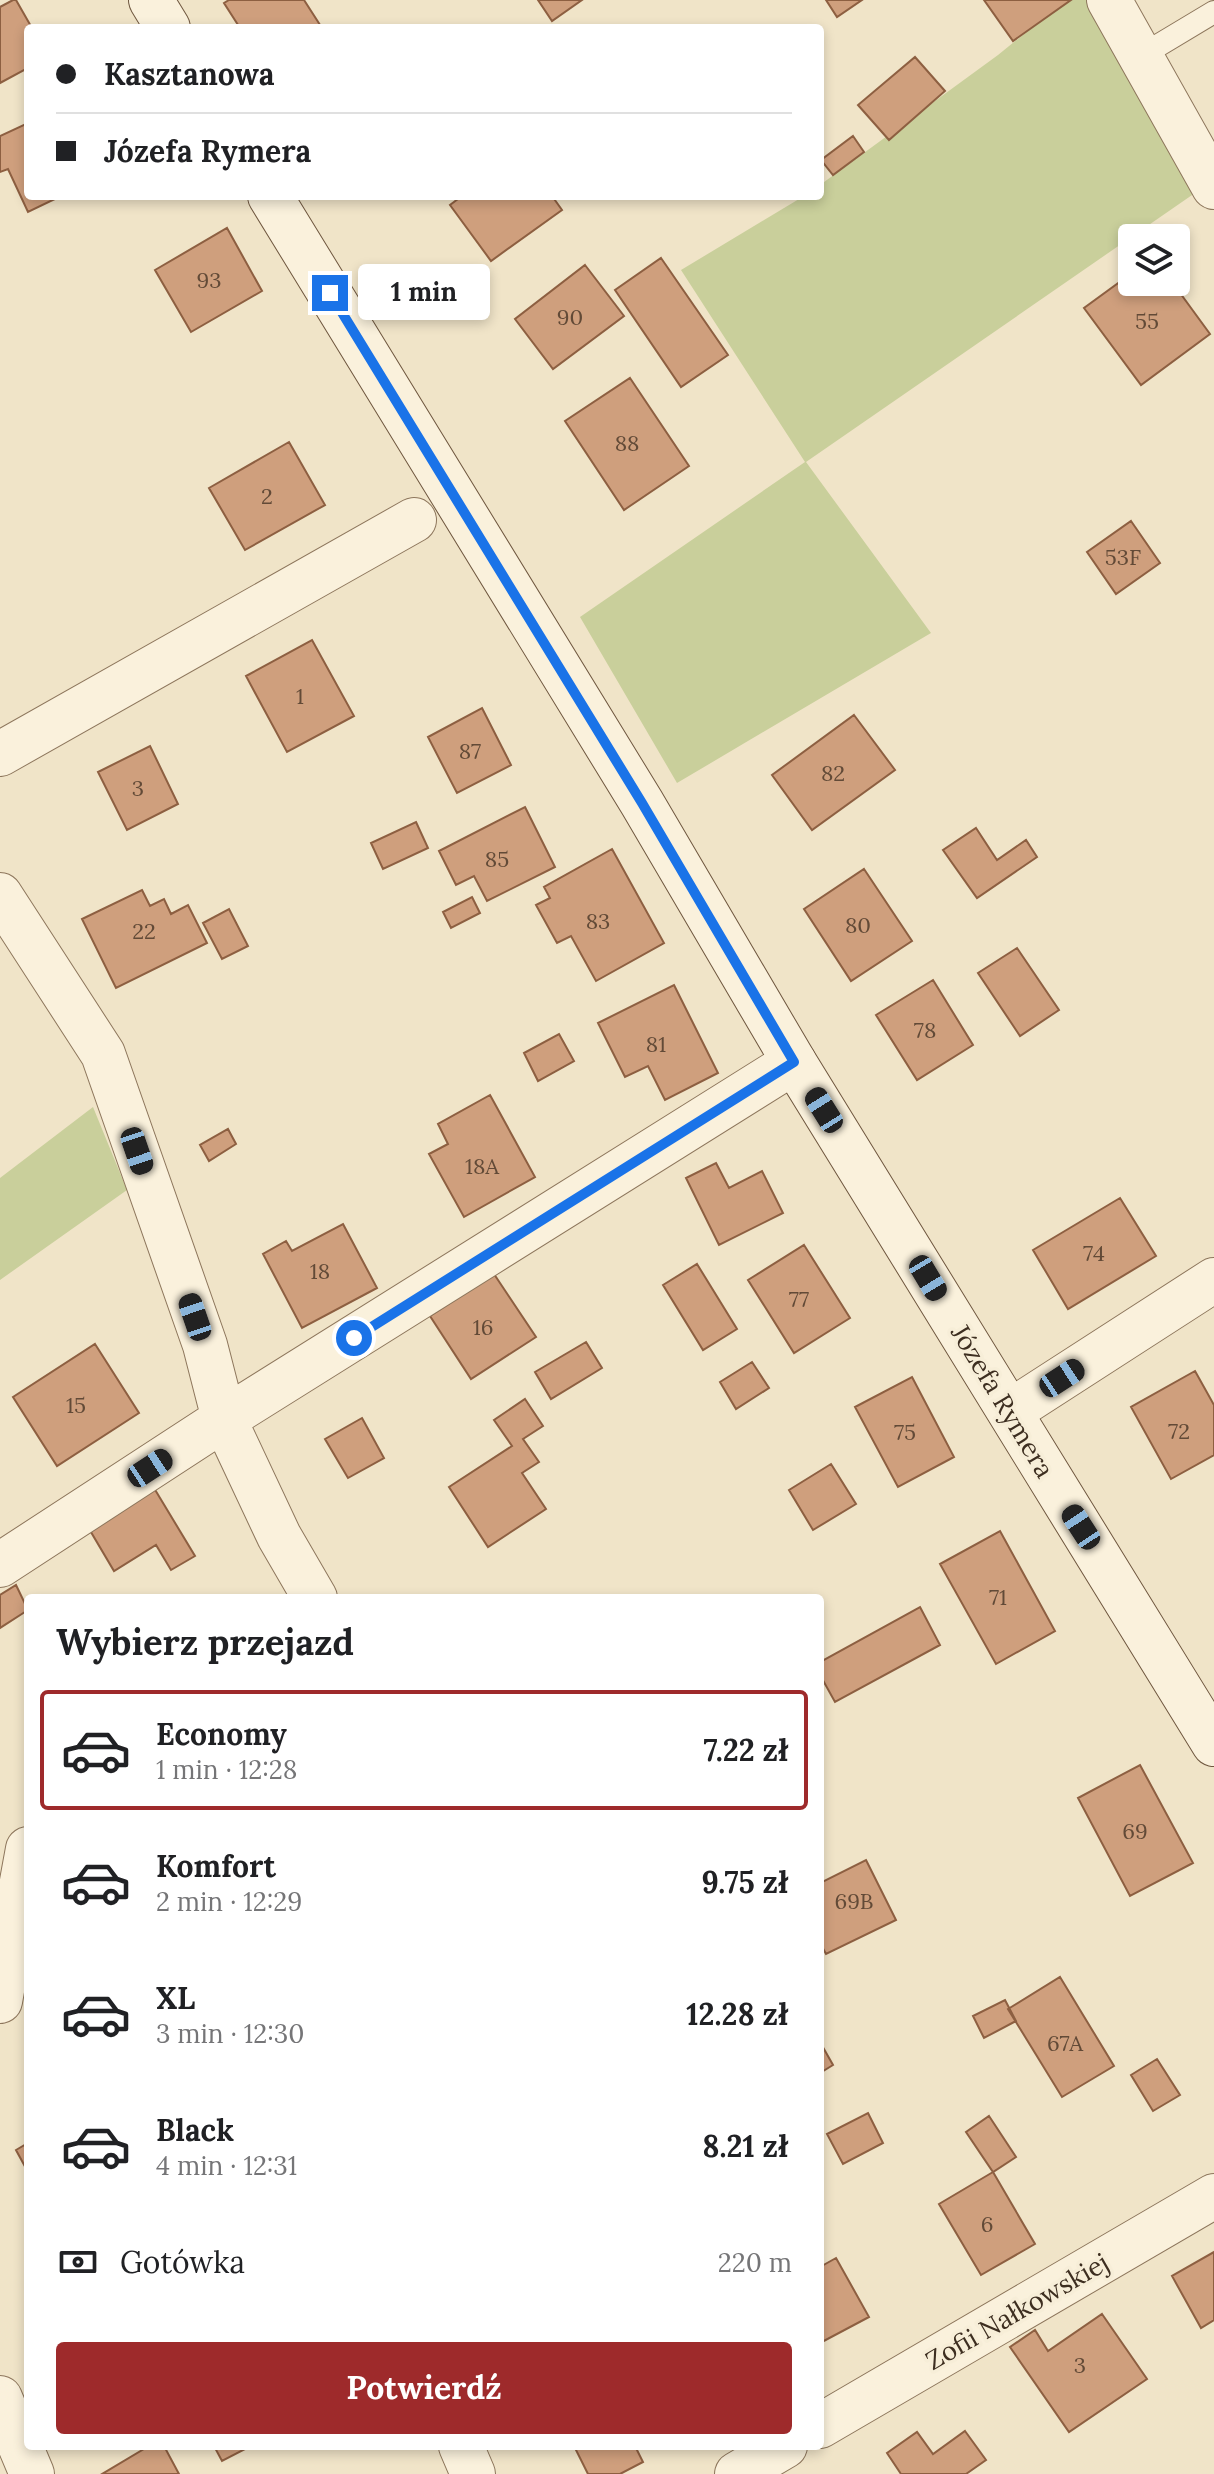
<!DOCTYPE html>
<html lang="pl">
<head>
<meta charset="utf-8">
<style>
	:root { --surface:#fff; --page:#f6f6f6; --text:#202124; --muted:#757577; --line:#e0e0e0; --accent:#9e2a2b }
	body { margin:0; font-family:Lora,serif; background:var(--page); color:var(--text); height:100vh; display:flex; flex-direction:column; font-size:30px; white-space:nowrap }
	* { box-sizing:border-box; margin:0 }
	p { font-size:26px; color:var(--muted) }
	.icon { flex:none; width:44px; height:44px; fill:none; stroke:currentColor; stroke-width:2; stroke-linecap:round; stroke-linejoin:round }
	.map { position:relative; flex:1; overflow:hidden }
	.sheet { position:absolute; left:24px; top:1594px; width:800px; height:856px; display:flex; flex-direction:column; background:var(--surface); border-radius:8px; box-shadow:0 4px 12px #0003 }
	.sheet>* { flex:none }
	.banner { position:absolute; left:24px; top:24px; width:800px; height:176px; border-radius:8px; box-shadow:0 4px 12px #0003; display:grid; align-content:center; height:176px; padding:0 32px; background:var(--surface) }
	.buttons { position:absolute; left:1118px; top:224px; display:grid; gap:16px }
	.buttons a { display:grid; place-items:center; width:72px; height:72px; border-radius:8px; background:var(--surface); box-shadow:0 4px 12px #0003; font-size:40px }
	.end { position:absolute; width:36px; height:36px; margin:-18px; border:10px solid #1a73e8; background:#fff; box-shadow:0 0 0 4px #fff }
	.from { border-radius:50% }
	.bubble { position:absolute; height:56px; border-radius:8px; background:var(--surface); box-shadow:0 4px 12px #0003; font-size:26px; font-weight:700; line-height:56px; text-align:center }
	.car { position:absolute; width:24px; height:48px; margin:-24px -12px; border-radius:10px; box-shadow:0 0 6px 2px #0007; background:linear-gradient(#222 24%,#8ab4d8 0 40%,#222 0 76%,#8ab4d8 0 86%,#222 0) }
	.banner b { display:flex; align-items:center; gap:28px; height:76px; font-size:30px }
	.banner b+b { border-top:2px solid var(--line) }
	.banner i { width:20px; height:20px; background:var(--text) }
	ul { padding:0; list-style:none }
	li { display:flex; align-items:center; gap:24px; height:120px; margin:0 16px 12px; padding:0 16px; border:4px solid transparent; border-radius:8px }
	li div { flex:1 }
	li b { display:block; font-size:30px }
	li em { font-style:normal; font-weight:700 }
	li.current { border-color:var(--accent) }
	li>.icon { width:72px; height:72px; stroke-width:1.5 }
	h2 { padding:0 32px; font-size:36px; line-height:96px }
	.pay { display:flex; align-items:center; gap:20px; height:88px; padding:0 32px; font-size:30px }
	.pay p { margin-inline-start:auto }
	.primary-button { display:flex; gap:16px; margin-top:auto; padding:16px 32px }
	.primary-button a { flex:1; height:92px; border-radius:8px; background:var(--accent); color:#fff; font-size:32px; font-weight:700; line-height:92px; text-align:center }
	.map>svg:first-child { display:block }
</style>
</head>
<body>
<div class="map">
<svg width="1214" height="2474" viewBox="0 0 1214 2474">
	<rect width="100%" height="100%" fill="#f0e4c8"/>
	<!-- green -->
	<path fill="#c9cf9b" d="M 1066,0 L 1091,0 L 1195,193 L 806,462 L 931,633 L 677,783 L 580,617 L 805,462 L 681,270 L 804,196 L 820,196 L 820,185 L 998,55 Z
		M 93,1107 L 127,1190 L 0,1280 L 0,1178 Z"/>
	<!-- building -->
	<path fill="#cf9f7d" stroke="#8d5f41" stroke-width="2" d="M 13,0 L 16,0 L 32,28 L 28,28 L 28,68 L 0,83 L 0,7 Z
		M 229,0 L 304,0 L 322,28 L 240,28 L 224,3 Z
		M 538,0 L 582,0 L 552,21 Z
		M 826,0 L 862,0 L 837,17 Z
		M 984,0 L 1071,0 L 1013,41 Z
		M 915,57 L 945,91 L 889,140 L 858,105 Z
		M 28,123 L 28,196 L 61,196 L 28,212 L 8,169 L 0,172 L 0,136 Z
		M 853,136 L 864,152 L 833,175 L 821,160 Z
		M 462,196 L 552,196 L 562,210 L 491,261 L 450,205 Z
		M 227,228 L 262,291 L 191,332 L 155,270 Z
		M 661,258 L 728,355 L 681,387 L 615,290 Z
		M 585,265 L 624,316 L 553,369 L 515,319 Z
		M 1132,273 L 1132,282 L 1172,282 L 1210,334 L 1141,385 L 1084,308 Z
		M 630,378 L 689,466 L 624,510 L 565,421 Z
		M 289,442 L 325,505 L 245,550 L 209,488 Z
		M 1131,521 L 1160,563 L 1116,594 L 1087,552 Z
		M 312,640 L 354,716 L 287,752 L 246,676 Z
		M 482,708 L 511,765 L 457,793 L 428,737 Z
		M 854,715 L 895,770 L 812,830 L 772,775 Z
		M 150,746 L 178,804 L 127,830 L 98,772 Z
		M 525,807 L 555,867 L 487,901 L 474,876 L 456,885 L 439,851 Z
		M 416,822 L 428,848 L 383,869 L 371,843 Z
		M 976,828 L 997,860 L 1026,840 L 1037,857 L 977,898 L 943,850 Z
		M 612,849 L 664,943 L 596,981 L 571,936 L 557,943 L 536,905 L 550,898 L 544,887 Z
		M 864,869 L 912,941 L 851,981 L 804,909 Z
		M 142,890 L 150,906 L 164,899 L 171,914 L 188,905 L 207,943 L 116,988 L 82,919 Z
		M 472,897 L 480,913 L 451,928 L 443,912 Z
		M 229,909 L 248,946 L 222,959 L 203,923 Z
		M 1017,948 L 1059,1010 L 1020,1036 L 978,973 Z
		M 933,980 L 973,1045 L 917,1080 L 876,1015 Z
		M 674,985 L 718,1073 L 665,1100 L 648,1066 L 625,1077 L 598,1023 Z
		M 559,1034 L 574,1061 L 538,1081 L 524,1053 Z
		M 490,1095 L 535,1177 L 464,1217 L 429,1154 L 448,1144 L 438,1124 Z
		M 228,1129 L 236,1144 L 209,1161 L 200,1145 Z
		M 716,1163 L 729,1188 L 762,1171 L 783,1213 L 719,1245 L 686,1178 Z
		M 1120,1198 L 1156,1256 L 1068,1309 L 1033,1250 Z
		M 343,1224 L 377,1288 L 302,1328 L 263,1254 L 286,1241 L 292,1251 Z
		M 804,1245 L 850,1318 L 794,1353 L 748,1280 Z
		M 697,1264 L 737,1329 L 703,1350 L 663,1285 Z
		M 494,1274 L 536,1337 L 471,1379 L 430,1316 Z
		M 586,1342 L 602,1368 L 551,1399 L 535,1372 Z
		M 95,1344 L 139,1413 L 57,1466 L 13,1397 Z
		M 752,1362 L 769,1388 L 736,1409 L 720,1382 Z
		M 1195,1371 L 1214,1405 L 1214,1455 L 1171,1479 L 1131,1407 Z
		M 912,1377 L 954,1457 L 898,1487 L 855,1407 Z
		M 525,1399 L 543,1426 L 523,1439 L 539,1462 L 522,1473 L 546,1509 L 488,1547 L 449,1487 L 512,1446 L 494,1420 Z
		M 362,1418 L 384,1458 L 348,1478 L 325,1439 Z
		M 831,1464 L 856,1504 L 813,1530 L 789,1490 Z
		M 154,1488 L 195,1556 L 171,1570 L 156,1545 L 114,1571 L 88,1527 Z
		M 1000,1531 L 1055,1631 L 996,1664 L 940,1564 Z
		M 16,1585 L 28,1610 L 0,1628 L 0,1595 Z
		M 920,1607 L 940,1645 L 835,1702 L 820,1675 L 820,1662 Z
		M 1140,1765 L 1193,1863 L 1130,1896 L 1078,1798 Z
		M 866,1860 L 896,1920 L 826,1954 L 820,1943 L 820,1883 Z
		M 1060,1977 L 1114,2066 L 1062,2097 L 1008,2009 Z
		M 1005,2000 L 1016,2021 L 984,2038 L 973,2016 Z
		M 820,2042 L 833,2065 L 820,2073 Z
		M 1157,2059 L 1180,2095 L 1153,2111 L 1131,2075 Z
		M 868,2113 L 883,2143 L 843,2164 L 827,2134 Z
		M 989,2116 L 1016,2157 L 993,2172 L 966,2132 Z
		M 28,2143 L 28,2172 L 16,2150 Z
		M 993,2172 L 1035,2244 L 981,2275 L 939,2204 Z
		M 1214,2252 L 1214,2320 L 1201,2328 L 1172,2276 Z
		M 836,2258 L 869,2317 L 820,2343 L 820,2267 Z
		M 1102,2314 L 1147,2379 L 1069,2432 L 1010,2347 L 1035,2330 L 1048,2351 Z
		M 965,2431 L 986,2460 L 966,2474 L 901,2474 L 887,2453 L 917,2432 L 933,2454 Z
		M 149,2446 L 164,2446 L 179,2474 L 102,2474 Z
		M 214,2446 L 248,2446 L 249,2447 L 222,2461 Z
		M 574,2446 L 635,2446 L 643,2462 L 620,2474 L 588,2474 Z"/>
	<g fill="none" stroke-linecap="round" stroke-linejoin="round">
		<defs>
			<path id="lane" d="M 1139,57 L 1214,12"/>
			<path id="street" d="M 1109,0 L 1214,187
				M 0,754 L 414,520
				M 0,895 L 103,1054 L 205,1345 L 224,1419 L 279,1536 L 315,1598
				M 1011,1411 L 1214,1280
				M 0,1565 L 224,1419 L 794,1062
				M 0,2001 L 28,1849
				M 0,2398 L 32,2474
				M 820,2426 L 1214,2196
				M 461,2446 L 473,2474
				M 737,2474 L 785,2446"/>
			<path id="secondary" d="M 151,0 L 168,28
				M 270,196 L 642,803 L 794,1062 L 1214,1744"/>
		</defs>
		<!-- lane casing -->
		<use href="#lane" stroke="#8d765c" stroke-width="24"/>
		<!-- street casing -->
		<use href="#street" stroke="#8d765c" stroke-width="46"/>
		<!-- secondary casing -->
		<use href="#secondary" stroke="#6f573f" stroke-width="46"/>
		<!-- lane -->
		<use href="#lane" stroke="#faf1dc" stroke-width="22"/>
		<!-- street -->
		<use href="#street" stroke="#faf1dc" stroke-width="44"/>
		<!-- secondary -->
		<use href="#secondary" stroke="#faf1dc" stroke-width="44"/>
	</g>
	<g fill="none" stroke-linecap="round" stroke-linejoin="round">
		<!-- route -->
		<path stroke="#1a73e8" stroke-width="10" d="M 330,293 L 642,803 L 794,1062 L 354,1338"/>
	</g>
	<g text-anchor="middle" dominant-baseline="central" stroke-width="7" stroke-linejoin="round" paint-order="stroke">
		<!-- number labels -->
		<g font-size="22" fill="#624a37">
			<text x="209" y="280">93</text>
			<text x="570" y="317">90</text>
			<text x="1147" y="321">55</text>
			<text x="627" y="443">88</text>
			<text x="267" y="496">2</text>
			<text x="1123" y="557">53F</text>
			<text x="300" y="696">1</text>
			<text x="470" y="751">87</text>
			<text x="833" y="773">82</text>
			<text x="138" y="788">3</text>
			<text x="497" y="859">85</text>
			<text x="598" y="921">83</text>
			<text x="858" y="925">80</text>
			<text x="144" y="931">22</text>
			<text x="925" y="1030">78</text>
			<text x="656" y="1044">81</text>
			<text x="482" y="1166">18A</text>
			<text x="1094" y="1253">74</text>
			<text x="320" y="1271">18</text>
			<text x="799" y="1299">77</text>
			<text x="483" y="1327">16</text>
			<text x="76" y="1405">15</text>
			<text x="1179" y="1431">72</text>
			<text x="905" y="1432">75</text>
			<text x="998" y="1597">71</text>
			<text x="1135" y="1831">69</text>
			<text x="854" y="1901">69B</text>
			<text x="1065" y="2043">67A</text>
			<text x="987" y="2224">6</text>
			<text x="1080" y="2365">3</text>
		</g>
		<!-- street labels -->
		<g font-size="26" fill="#3d2e20" stroke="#f7eed8">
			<text transform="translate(1003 1401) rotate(59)">Józefa Rymera</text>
			<text transform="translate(1017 2311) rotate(-30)">Zofii Nałkowskiej</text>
		</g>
	</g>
</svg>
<div class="buttons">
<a><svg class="icon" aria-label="layers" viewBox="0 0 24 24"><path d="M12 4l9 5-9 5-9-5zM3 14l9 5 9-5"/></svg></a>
</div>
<i class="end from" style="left:354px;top:1338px"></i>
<i class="end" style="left:330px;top:293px"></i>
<div class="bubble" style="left:358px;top:264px;width:132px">1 min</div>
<i class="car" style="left:824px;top:1110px;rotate:328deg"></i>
<i class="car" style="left:137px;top:1151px;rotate:161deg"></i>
<i class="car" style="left:928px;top:1278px;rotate:149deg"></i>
<i class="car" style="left:195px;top:1317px;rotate:341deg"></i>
<i class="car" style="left:1062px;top:1378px;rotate:57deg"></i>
<i class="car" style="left:150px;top:1468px;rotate:57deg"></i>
<i class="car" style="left:1081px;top:1527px;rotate:327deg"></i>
<div class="banner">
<b><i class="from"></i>Kasztanowa</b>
<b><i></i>Józefa Rymera</b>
</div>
<section class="sheet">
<h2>Wybierz przejazd</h2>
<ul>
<li class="current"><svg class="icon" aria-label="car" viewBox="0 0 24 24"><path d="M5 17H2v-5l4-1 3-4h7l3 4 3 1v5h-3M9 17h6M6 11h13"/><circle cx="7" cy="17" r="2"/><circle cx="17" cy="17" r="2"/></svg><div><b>Economy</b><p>1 min · 12:28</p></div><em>7.22 zł</em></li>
<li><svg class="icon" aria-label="car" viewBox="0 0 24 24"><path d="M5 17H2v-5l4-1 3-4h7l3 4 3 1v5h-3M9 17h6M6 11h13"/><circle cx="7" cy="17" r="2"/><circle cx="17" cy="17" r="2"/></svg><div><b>Komfort</b><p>2 min · 12:29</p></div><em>9.75 zł</em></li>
<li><svg class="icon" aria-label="car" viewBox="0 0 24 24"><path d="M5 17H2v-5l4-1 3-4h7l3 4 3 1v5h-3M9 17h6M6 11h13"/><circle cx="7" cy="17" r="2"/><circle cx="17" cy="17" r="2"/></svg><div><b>XL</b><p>3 min · 12:30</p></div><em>12.28 zł</em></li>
<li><svg class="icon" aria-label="car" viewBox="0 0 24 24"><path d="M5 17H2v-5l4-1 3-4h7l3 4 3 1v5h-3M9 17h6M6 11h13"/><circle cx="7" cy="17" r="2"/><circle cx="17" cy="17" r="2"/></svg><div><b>Black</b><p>4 min · 12:31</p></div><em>8.21 zł</em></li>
</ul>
<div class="pay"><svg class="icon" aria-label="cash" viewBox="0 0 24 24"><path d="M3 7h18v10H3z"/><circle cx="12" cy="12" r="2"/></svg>Gotówka<p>220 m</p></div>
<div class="primary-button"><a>Potwierdź</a></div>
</section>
</div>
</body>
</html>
